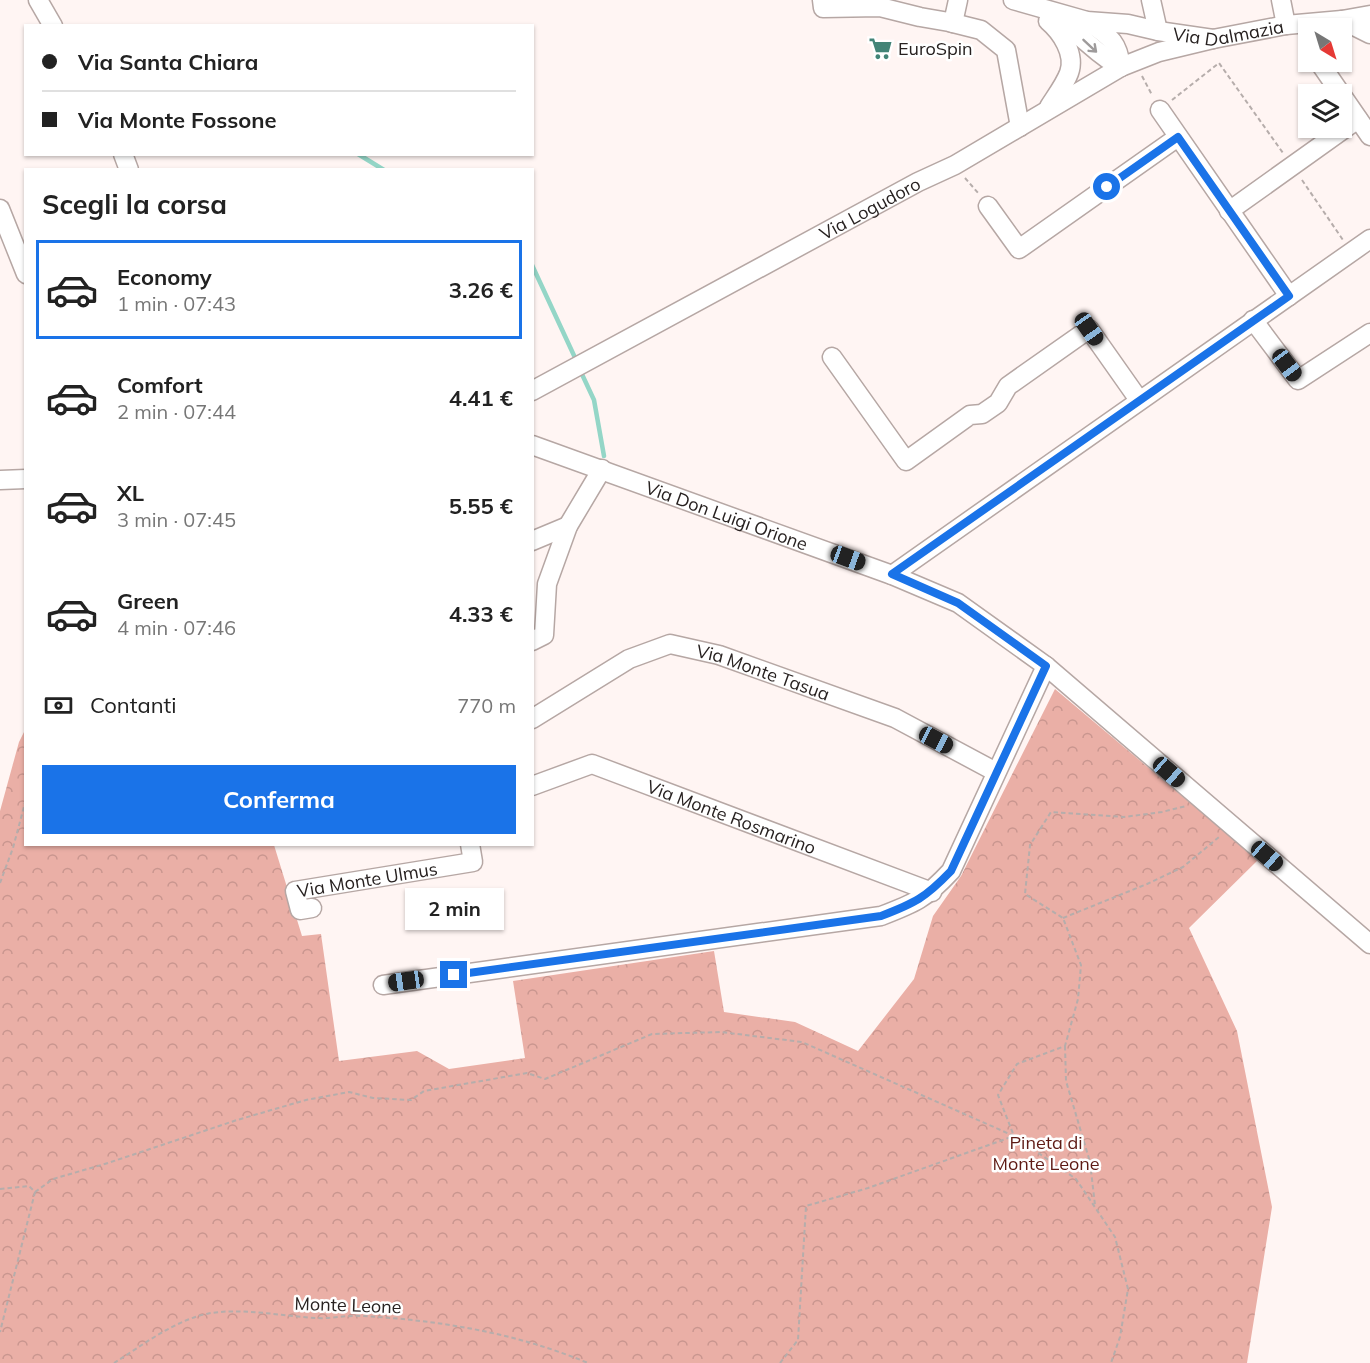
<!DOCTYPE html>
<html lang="it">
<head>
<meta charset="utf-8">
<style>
	:root { --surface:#fff; --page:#f6f6f6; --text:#222; --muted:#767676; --line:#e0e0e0; --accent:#1a73e8 }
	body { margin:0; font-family:Mulish,sans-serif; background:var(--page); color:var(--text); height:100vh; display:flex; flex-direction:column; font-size:22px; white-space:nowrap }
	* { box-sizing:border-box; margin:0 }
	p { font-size:20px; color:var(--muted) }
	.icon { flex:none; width:33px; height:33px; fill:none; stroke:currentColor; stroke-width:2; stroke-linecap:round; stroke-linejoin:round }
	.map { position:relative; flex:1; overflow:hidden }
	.side { position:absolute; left:24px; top:168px; width:510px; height:678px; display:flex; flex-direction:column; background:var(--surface); border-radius:0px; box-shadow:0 2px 4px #0004 }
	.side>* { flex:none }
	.hud { position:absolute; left:24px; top:24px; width:510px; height:132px; border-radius:0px; box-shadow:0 2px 4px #0004; display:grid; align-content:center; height:132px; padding:0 18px; background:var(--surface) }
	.needle { width:39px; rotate:142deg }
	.tools { position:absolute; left:1298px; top:18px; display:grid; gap:12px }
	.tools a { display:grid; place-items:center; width:54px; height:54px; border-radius:0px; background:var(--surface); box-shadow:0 2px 4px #0004; font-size:30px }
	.end { position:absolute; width:27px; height:27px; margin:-14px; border:8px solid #1a73e8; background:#fff; box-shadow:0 0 0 3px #fff }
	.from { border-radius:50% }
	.bubble { position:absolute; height:42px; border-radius:0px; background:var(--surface); box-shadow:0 2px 4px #0004; font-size:20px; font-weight:700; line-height:42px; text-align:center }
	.car { position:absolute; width:18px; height:36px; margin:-18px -9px; border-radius:8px; box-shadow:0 0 4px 2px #0007; background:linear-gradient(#222 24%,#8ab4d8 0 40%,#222 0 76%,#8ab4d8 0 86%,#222 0) }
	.hud b { display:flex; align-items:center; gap:21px; height:57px; font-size:22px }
	.hud b+b { border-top:2px solid var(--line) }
	.hud i { width:15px; height:15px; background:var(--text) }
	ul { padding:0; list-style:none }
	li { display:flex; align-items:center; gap:18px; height:99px; margin:0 12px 9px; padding:0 6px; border:3px solid transparent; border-radius:0px }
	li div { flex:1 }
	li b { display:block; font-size:22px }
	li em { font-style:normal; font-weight:700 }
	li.on { border-color:var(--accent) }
	li>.icon { width:54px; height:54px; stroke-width:1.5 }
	h2 { padding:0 18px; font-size:27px; line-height:72px }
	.pay { display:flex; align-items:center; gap:15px; height:66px; padding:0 18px; font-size:22px }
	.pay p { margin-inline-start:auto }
	.button { display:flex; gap:12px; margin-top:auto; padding:12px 18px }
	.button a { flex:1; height:69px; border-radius:0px; background:var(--accent); color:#fff; font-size:24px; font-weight:700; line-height:69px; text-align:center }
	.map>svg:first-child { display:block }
</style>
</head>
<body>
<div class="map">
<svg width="1370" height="1363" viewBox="0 0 1370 1363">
	<defs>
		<pattern id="forest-crowns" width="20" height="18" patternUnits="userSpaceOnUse" patternTransform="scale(1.5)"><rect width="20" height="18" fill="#eaafa6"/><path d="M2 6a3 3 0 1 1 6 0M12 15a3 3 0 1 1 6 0" fill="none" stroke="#c9968f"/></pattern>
	</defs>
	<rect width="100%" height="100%" fill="#fff5f3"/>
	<!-- forest -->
	<path fill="url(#forest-crowns)" d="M 1055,689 L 1258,860 L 1189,928 L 1237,1031 L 1272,1207 L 1247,1363 L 0,1363 L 0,811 L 19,742 L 25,730 L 26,844 L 274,845 L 302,936 L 321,934 L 339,1061 L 417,1051 L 449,1069 L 525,1058 L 513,981 L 714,951 L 724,1012 L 795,1022 L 858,1051 L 914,979 L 933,916 L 961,876 Z"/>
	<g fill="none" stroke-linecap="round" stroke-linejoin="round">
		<!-- stream -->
		<path stroke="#94d6c7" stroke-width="4.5" d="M 358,154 L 384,170
			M 532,265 L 577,362
			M 580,370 L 594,400 L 604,456"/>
		<defs>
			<g id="minor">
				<path d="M 38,0 L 53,26"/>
				<path d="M 822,0 L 823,8 L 880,7 L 920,17 L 949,22 L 981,30 L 1006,50 L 1020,127"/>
				<path id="s1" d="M 1013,0 L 1087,21 L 1128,24 L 1158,31 L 1213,39 L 1286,25 L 1342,20 L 1370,15"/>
				<path d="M 1151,0 L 1158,31"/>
				<path d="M 1281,0 L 1286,25"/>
				<path d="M 1052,20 C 1081,30 1093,54 1121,67"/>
				<path d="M 1342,20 L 1370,34"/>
				<path d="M 1048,21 C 1061,32 1076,54 1069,73 C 1065,84 1056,96 1049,107"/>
				<path d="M 1087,21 C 1108,36 1118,40 1121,67"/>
				<path d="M 953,23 L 958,0"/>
				<path d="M 1319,62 L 1370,136"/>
				<path d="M 1160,110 L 1289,296"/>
				<path d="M 123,154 L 129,170"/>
				<path d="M 988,206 L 1019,249 L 1178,137"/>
				<path d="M 0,209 L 26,274"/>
				<path d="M 1229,211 L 1358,119"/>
				<path d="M 1253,320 L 1298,380 L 1370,333"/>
				<path d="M 832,357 L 906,461 L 970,415 L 982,414 L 998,403 L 1008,386 L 1089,329 L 1139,400"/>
				<path id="s2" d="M 532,391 L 918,182 L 955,165 L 1121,67 L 1159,52 L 1213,39"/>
				<path id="s3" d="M 532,445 L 892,575 L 958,603 L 1046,666 L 1370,944"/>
				<path d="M 0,480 L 26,479"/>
				<path d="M 532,541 L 568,526"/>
				<path d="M 892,575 L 1370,239"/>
				<path d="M 532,641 L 544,635 L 547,584 L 568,526 L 602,469"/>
				<path id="s4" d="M 532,719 L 629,659 L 670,644 L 719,655 L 895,718 L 996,772"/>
				<path id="s5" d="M 532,786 L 592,764 L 932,892"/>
				<path id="s6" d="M 312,908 L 300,910 L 295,891 L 473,862 L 470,844"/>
				<path d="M 383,985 L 881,916 C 915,903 925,899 951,871 L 1046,666"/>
			</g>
		</defs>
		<!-- minor casing -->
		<use href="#minor" stroke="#b6a7a4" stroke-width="21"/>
		<!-- path -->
		<path stroke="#b6adab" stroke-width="2" stroke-dasharray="4.5 3" stroke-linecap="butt" d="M 1142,76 L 1152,95
			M 1172,100 L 1219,63 L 1283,153
			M 965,178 L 979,194
			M 1302,180 L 1343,240
			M 0,883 L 13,848 L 26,799
			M 1063,918 L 1147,884 L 1183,867 L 1219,837
			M 1065,1046 L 1066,1081 L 1090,1162 L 1095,1205
			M 0,1189 L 29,1186 L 35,1192 L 0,1332
			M 35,1192 L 53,1179 L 108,1163 L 237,1120 L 306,1100 L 349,1092 L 373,1098 L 411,1100 L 424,1091 L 527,1073 L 545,1079 L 652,1034 L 721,1032 L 802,1042 L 1014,1136 L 998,1095 L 1017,1064 L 1065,1046 L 1078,999 L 1081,965 L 1063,918 L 1025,894 L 1030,845 L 1051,812 L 1124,817 L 1162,812 L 1186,806
			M 114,1363 C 143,1345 176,1319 211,1313 C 245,1308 281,1316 316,1318 C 331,1319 346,1315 361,1316 C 439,1320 516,1333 588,1363
			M 780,1363 L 798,1340 L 806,1206 L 868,1188 L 1014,1136 L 1076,1179 L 1115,1237 L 1128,1289 L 1120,1337 L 1111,1363"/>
		<!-- minor -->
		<use href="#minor" stroke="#fff" stroke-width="18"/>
	</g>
	<!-- one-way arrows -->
	<defs><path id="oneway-shaft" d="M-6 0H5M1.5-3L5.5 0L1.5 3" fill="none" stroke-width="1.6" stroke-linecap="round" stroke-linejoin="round" transform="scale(1.5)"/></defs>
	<use stroke="#9e9b9b" href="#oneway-shaft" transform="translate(1090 46) rotate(43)"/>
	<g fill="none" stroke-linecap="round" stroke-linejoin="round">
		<!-- route -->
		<path stroke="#1a73e8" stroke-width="8" d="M 454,975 L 881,916 C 915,903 925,898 951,871 L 1046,666 L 958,603 L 892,574 L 1289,296 L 1178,137 L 1107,187"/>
	</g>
	<!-- icons -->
	<defs>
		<symbol id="supermarket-bare" viewBox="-9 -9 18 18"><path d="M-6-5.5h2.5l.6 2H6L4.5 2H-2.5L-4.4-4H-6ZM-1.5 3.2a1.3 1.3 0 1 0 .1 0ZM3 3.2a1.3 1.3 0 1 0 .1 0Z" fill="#428477" stroke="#fff" stroke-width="2.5" paint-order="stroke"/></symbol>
	</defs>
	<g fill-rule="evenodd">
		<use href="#supermarket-bare" x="864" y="32" width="33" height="33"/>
	</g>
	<g text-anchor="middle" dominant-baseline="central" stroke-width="5" stroke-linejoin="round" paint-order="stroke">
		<!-- street labels -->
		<g font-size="18" fill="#272120" stroke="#fff">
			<text stroke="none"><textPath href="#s1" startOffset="220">Via Dalmazia</textPath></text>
			<text stroke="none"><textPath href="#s2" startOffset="384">Via Logudoro</textPath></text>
			<text stroke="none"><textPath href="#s3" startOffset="207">Via Don Luigi Orione</textPath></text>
			<text stroke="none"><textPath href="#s4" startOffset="255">Via Monte Tasua</textPath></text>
			<text stroke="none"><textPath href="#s5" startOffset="213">Via Monte Rosmarino</textPath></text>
			<text stroke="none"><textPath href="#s6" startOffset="105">Via Monte Ulmus</textPath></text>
			<text transform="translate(348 1305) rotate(2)">Monte Leone</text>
		</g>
		<!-- poi labels -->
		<g font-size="18" fill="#272120" stroke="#fff" text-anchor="start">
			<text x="898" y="48">EuroSpin</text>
		</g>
		<!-- park labels -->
		<g font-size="18" fill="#5e1a14" stroke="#fff">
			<text x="1046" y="1142">Pineta di<tspan x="1046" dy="21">Monte Leone</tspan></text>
		</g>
	</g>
</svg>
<div class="tools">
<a><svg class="needle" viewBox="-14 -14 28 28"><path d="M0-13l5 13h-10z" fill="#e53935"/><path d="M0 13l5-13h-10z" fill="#767676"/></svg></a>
<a><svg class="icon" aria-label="layers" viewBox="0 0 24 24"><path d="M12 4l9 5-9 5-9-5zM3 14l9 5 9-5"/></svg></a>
</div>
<i class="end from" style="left:1107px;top:187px"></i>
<i class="end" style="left:454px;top:975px"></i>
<div class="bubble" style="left:405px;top:888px;width:99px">2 min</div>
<i class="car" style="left:1089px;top:329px;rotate:145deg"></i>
<i class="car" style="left:1287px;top:365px;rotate:143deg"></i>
<i class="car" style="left:848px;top:558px;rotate:110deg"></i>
<i class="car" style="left:936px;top:740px;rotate:118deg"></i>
<i class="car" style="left:1169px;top:772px;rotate:131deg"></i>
<i class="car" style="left:1267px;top:856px;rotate:131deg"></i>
<i class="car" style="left:406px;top:981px;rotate:262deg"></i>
<div class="hud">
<b><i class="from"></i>Via Santa Chiara</b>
<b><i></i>Via Monte Fossone</b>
</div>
<section class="side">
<h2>Scegli la corsa</h2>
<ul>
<li class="on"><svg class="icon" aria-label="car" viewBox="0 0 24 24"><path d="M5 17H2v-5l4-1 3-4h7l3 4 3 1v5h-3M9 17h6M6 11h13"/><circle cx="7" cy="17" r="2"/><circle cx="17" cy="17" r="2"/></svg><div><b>Economy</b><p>1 min · 07:43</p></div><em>3.26 €</em></li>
<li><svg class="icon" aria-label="car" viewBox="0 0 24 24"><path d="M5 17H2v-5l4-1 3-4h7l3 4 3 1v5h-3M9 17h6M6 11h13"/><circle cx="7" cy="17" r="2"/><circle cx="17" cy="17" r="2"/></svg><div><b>Comfort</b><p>2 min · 07:44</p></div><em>4.41 €</em></li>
<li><svg class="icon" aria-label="car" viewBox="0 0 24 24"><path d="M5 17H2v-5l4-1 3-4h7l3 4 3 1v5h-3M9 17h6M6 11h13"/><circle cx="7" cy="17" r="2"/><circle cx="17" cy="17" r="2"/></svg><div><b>XL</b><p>3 min · 07:45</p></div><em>5.55 €</em></li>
<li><svg class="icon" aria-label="car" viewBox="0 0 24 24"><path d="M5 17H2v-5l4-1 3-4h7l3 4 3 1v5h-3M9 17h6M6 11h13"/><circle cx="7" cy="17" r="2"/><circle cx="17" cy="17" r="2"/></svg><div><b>Green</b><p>4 min · 07:46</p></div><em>4.33 €</em></li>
</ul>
<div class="pay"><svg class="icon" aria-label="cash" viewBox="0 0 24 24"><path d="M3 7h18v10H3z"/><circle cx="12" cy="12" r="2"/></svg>Contanti<p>770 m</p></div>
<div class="button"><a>Conferma</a></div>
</section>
</div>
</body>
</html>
